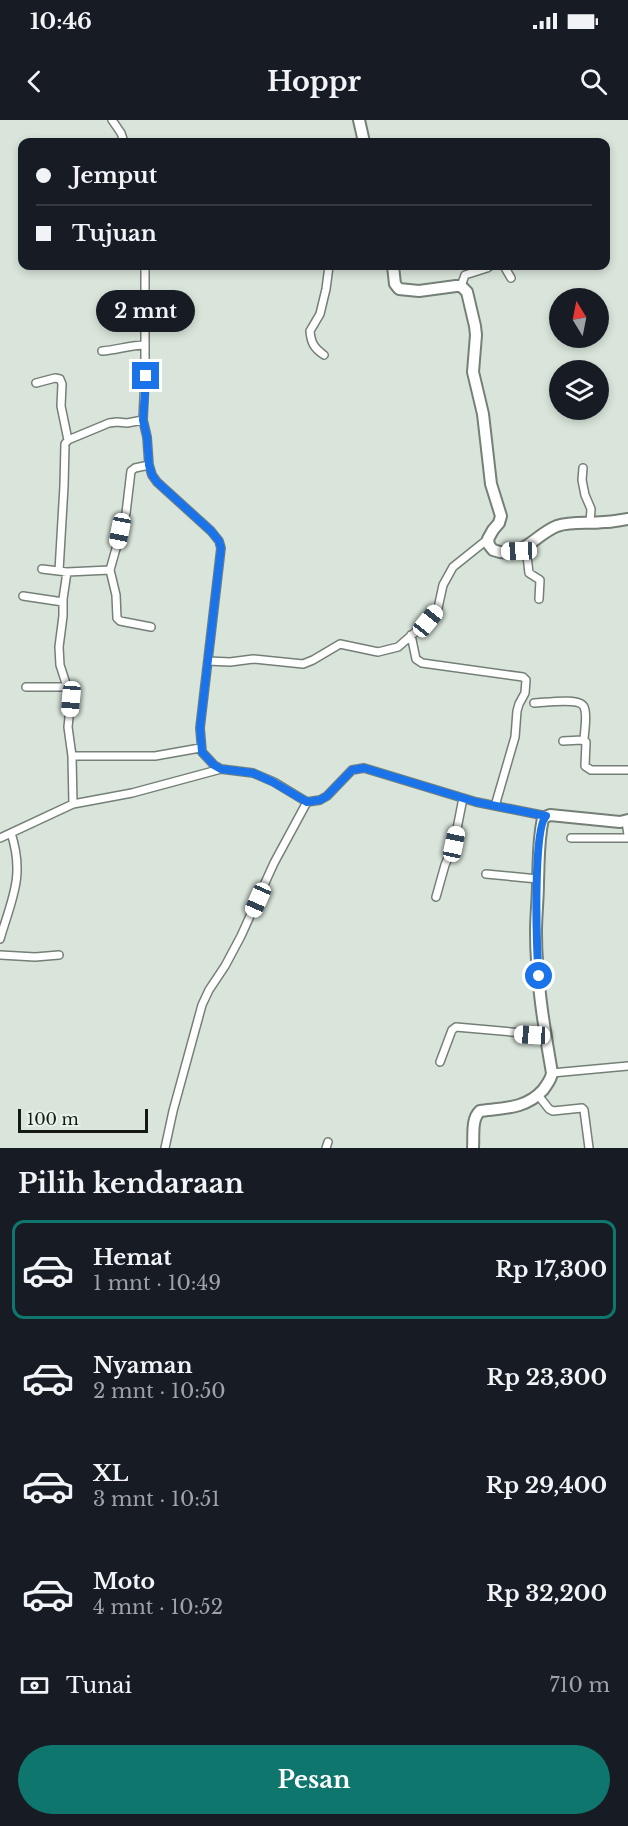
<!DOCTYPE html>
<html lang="id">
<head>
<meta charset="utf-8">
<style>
	:root { --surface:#171b24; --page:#242831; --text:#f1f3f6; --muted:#9ea1a6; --line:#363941; --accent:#0f766e }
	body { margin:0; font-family:"Libre Baskerville",serif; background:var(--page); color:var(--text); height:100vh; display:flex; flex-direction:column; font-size:22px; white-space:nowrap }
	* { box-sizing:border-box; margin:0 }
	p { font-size:20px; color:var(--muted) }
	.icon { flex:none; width:33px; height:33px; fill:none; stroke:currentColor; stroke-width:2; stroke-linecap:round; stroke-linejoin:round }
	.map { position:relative; height:1028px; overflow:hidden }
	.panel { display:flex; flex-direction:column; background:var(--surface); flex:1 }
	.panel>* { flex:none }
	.guide { position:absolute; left:18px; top:18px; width:592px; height:132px; border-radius:12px; box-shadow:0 3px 9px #0003; display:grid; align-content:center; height:132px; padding:0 18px; background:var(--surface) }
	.needle { width:39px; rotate:350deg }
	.tools { position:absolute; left:549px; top:168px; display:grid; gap:12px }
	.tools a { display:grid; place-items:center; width:60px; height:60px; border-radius:50%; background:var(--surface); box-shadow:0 3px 9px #0003; font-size:30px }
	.scale { position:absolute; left:18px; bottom:15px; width:130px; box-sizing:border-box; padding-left:6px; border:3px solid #151915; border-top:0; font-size:16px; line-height:21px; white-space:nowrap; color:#151915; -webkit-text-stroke:4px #e6f2e8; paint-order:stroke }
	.end { position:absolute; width:27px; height:27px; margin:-14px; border:8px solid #1a73e8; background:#fff; box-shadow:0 0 0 3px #fff }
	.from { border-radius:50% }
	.bubble { position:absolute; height:42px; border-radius:21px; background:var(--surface); box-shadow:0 3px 9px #0003; font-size:20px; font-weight:700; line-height:42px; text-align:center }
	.car { position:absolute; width:18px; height:36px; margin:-18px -9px; border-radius:8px; box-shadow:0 0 4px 2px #0007; background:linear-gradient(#fff 24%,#345 0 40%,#fff 0 76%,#345 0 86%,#fff 0) }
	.guide b { display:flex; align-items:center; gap:21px; height:57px; font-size:22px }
	.guide b+b { border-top:2px solid var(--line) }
	.guide i { width:15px; height:15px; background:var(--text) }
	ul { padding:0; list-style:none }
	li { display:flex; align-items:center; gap:18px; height:99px; margin:0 12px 9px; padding:0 6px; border:3px solid transparent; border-radius:12px }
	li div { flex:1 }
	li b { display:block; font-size:22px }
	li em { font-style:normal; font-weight:700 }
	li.current { border-color:var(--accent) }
	li>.icon { width:54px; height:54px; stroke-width:1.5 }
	h2 { padding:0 18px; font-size:27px; line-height:72px }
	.pay { display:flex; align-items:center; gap:15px; height:66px; padding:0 18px; font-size:22px }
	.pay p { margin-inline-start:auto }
	.primary-button { display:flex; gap:12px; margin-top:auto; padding:12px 18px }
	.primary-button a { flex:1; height:69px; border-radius:36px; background:var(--accent); color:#fff; font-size:24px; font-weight:700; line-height:69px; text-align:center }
	.status { display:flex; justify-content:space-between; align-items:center; height:42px; padding:0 30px; background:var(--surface); direction:ltr }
	.status svg { height:16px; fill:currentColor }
	header { display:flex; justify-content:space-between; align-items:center; height:78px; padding:0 18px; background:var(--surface); font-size:27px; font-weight:700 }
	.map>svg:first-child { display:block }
</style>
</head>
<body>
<div class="status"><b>10:46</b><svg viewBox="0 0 49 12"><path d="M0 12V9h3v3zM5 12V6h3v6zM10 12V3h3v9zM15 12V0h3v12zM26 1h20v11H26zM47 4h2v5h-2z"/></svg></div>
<header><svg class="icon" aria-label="back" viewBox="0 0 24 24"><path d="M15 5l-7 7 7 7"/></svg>Hoppr<svg class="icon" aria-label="search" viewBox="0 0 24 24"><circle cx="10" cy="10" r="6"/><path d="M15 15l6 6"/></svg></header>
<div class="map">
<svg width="628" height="1028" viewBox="0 0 628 1028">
	<rect width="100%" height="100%" fill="#d9e5db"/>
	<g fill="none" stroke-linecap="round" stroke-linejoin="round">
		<defs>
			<path id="street" d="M 112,0 L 121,13 L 124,22
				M 145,146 L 145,256 L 143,300 L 147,317 L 149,345 L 152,355 L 157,362 L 211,411 L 219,421 L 221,428 L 200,608 L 202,632 L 214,645 L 221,649 L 253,653 L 274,662 L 307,682 L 320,680 L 327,676 L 352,650 L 364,648 L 476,682 L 546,696
				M 504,146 L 511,158
				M 461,166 L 465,155 L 487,148 L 490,146
				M 102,231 C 117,230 130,225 145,225
				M 324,235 C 314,228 311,223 310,211 L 320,194 L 326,169 L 329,146
				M 36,263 L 55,258 L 60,259 L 62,264 L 61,286 L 68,320
				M 583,348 L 582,360 L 585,375 L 591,389 L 590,403
				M 526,427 L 529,453 L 540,460 L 539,479
				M 42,449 L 67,452 L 110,450 L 126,393 L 131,351 L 135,348 L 149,345
				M 110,450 L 116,475 L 117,498 L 120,501 L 151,507
				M 59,451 L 64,366 L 65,324 L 68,320 L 109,303 L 117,302 L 127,303 L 143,300
				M 67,452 L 63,479 L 63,496 L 59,527 L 60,545 L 71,579 L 68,607 L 72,636 L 73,684
				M 23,476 L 63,482
				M 411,515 L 416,539 L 422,543 L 523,557 L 526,560 L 525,573 L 519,584 L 517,591 L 515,617 L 495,686
				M 208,541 L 230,542 L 253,539 L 303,544 L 313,540 L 340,524 L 378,532 L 398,527 L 428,501 L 438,488 L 443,465 L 453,447 L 488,419
				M 26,567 L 67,567
				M 534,583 C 544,583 580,577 584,587 C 588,596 584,611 584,621
				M 563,621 L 582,620 L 586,622 L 585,646 L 591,650 L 628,650
				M 72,636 L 155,636 L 200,628
				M 626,701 L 628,715
				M 0,718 L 73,684 L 132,673 L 221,649
				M 571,718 L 628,718
				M 486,754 L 538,759
				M 436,777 L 445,745 L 454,724 L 463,678
				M 0,819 C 12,778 25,756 11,713
				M 0,835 L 35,837 L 59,835
				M 440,942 L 452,910 L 456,907 L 545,915
				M 552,953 L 628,946
				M 538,975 L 549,989 L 553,991 L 582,988 L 584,990 L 589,1028
				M 165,1028 L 173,991 L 202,885 L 209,870 L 225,846 L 241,816 L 274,743 L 307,682
				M 326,1028 L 328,1022"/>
			<path id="secondary" d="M 359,0 L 364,22
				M 393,146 L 395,164 L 399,169 L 419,171 L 456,166 L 461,166 L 467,172 L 475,206 L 476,215 L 473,252 L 483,294 L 491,364 L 501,396 L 499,403 L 493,410 L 488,419 L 489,425 L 493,430 C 522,441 534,415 557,406 C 572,401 589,404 604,402 C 612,402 620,400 628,399
				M 473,1028 C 474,1016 471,999 480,991 C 503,988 526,989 543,970 C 547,964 551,960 552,953 C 544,907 536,859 536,812 C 536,795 538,779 538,762 C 539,738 538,722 543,698 L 550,695 L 620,702 L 628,700"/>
		</defs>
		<!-- street casing -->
		<use href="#street" stroke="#747f76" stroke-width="10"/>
		<!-- secondary casing -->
		<use href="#secondary" stroke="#747f76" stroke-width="14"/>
		<!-- street -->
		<use href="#street" stroke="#fff" stroke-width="7"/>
		<!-- secondary -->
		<use href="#secondary" stroke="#fff" stroke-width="10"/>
	</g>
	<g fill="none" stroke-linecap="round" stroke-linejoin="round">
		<!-- route -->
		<path stroke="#1a73e8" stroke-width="8" d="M 146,256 L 143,300 L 147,317 L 149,345 L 152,355 L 157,362 L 211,411 L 219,421 L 221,428 L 200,608 L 202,632 L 214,645 L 221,649 L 253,653 L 273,662 L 307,682 L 320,680 L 327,676 L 352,650 L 364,648 L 476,682 L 546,696 C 533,709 536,832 539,856"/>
	</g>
</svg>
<div class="tools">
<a><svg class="needle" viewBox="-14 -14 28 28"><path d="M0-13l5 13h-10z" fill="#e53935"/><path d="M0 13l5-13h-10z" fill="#9ea1a6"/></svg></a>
<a><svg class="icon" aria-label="layers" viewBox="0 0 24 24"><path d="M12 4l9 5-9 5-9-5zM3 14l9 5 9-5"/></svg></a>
</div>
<div class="scale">100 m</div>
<i class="end from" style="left:539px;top:856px"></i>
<i class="end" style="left:146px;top:256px"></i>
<div class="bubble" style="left:96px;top:170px;width:99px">2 mnt</div>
<i class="car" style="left:120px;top:411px;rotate:191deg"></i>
<i class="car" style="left:519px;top:431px;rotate:268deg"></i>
<i class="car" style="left:428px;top:501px;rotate:39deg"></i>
<i class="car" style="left:71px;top:579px;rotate:185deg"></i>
<i class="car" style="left:454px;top:724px;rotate:12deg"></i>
<i class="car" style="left:258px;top:780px;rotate:204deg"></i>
<i class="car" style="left:532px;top:915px;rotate:273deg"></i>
<div class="guide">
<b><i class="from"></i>Jemput</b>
<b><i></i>Tujuan</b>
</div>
</div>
<section class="panel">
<h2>Pilih kendaraan</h2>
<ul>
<li class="current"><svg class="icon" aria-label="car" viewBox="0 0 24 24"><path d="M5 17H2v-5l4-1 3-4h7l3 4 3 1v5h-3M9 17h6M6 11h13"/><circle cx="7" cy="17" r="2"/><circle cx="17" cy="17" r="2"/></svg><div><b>Hemat</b><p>1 mnt · 10:49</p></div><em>Rp 17,300</em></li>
<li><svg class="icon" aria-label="car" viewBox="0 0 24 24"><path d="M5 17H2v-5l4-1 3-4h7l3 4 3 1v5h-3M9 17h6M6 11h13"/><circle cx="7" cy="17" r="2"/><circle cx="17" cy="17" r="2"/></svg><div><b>Nyaman</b><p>2 mnt · 10:50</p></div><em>Rp 23,300</em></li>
<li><svg class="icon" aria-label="car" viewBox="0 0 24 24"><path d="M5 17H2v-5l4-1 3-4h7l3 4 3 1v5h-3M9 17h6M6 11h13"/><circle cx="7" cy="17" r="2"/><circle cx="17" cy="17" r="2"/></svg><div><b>XL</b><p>3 mnt · 10:51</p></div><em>Rp 29,400</em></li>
<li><svg class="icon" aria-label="car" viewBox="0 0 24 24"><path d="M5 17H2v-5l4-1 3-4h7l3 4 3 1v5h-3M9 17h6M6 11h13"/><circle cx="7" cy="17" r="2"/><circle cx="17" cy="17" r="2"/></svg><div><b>Moto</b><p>4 mnt · 10:52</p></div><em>Rp 32,200</em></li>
</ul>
<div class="pay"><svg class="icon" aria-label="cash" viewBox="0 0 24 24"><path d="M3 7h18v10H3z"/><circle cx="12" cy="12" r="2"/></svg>Tunai<p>710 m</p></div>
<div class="primary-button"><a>Pesan</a></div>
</section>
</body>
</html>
